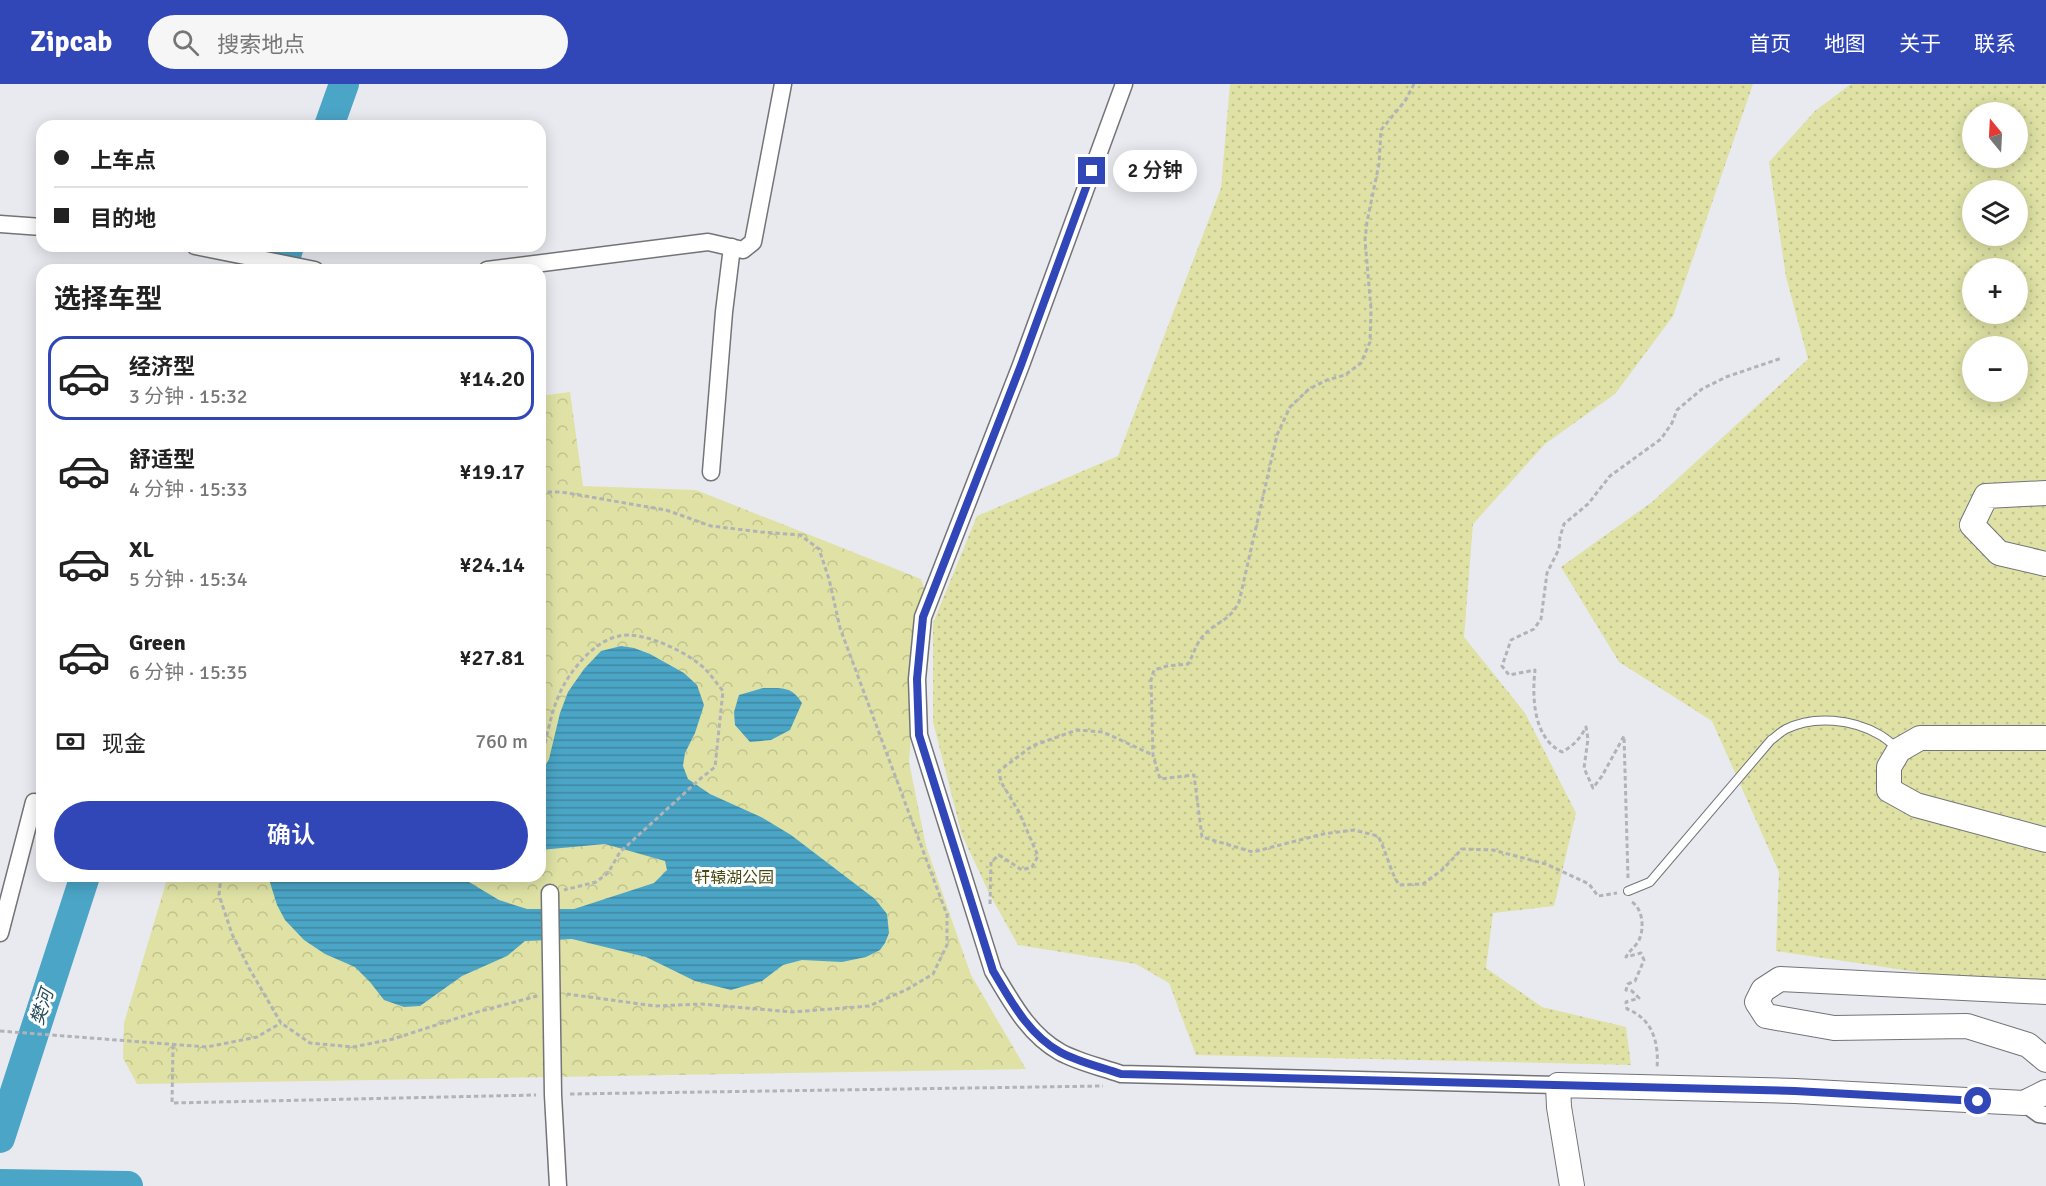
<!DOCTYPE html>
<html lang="zh">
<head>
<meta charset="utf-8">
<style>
	:root { --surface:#fff; --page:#f6f6f6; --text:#222; --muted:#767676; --line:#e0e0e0; --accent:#3147b8 }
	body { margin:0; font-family:Signika,"Noto Sans SC",sans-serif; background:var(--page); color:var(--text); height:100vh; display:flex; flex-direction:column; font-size:22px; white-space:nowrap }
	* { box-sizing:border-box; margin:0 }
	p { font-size:20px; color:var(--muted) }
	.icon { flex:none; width:33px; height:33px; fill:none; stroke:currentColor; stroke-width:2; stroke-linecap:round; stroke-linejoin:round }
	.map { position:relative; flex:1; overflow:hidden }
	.sheet { position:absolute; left:36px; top:180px; width:510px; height:618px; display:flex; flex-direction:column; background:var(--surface); border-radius:18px; box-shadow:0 3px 15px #0003 }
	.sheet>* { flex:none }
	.hud { position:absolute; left:36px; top:36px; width:510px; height:132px; border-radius:18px; box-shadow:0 3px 15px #0003; display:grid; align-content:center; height:132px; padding:0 18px; background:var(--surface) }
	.needle { width:39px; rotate:342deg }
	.fabs { position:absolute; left:1962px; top:18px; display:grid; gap:12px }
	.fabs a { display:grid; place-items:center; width:66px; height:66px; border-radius:50%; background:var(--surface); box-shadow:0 3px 15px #0003; font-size:30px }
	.end { position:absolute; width:27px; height:27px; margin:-14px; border:8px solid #3147b8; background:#fff; box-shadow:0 0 0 3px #fff }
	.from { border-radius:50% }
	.bubble { position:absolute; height:42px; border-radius:21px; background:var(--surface); box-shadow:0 3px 15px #0003; font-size:20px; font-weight:600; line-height:42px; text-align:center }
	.hud b { display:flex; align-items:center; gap:21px; height:57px; font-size:22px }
	.hud b+b { border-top:2px solid var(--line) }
	.hud i { width:15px; height:15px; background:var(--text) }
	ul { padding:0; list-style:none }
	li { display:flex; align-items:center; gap:18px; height:84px; margin:0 12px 9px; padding:0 6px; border:3px solid transparent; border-radius:18px }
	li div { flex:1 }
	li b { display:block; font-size:22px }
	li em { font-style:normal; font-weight:600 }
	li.current { border-color:var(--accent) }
	li>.icon { width:54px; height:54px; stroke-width:1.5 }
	h2 { padding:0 18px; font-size:27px; line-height:72px }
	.pay { display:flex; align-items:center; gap:15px; height:66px; padding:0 18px; font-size:22px }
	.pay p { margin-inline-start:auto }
	.primary-button { display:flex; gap:12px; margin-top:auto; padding:12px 18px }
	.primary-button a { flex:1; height:69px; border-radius:36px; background:var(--accent); color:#fff; font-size:24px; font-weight:600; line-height:69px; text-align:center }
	header { display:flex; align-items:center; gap:36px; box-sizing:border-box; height:84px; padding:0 30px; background:var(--accent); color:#fff }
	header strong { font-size:28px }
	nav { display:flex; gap:33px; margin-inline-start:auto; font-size:21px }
	.search { width:420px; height:54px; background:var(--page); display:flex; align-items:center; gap:15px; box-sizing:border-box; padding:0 21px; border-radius:33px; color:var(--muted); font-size:22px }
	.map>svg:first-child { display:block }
</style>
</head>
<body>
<header>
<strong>Zipcab</strong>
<div class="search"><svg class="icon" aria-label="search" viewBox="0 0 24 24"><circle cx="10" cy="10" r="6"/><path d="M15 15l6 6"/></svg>搜索地点</div>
<nav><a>首页</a><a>地图</a><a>关于</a><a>联系</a></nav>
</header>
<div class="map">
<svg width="2046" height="1102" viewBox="0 0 2046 1102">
	<defs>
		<pattern id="grass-dots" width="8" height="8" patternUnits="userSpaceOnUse" patternTransform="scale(1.5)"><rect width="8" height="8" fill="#dfe2a4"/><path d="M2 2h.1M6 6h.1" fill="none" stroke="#c0c38e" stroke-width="1.8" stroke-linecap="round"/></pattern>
		<pattern id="park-crowns" width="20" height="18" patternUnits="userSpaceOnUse" patternTransform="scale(1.5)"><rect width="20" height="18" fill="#dfe2a4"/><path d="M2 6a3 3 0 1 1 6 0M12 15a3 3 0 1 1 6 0" fill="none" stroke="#c0c38e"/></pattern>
		<pattern id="water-rules" width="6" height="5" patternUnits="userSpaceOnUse" patternTransform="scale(1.5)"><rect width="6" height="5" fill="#4ba5c6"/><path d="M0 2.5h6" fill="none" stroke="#4088a2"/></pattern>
	</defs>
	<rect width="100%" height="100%" fill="#e9eaef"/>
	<!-- grass -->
	<path fill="url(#grass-dots)" fill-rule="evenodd" d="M 1230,0 L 1753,0 L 1673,232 L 1615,310 L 1545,360 L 1473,440 L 1464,553 L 1525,629 L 1576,729 L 1554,822 L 1493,829 L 1486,884 L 1542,923 L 1626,943 L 1631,981 L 1196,971 L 1169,899 L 1136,880 L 1018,861 L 990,811 L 962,751 L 933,638 L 933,539 L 977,432 L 1118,372 L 1221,104 Z
		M 1851,0 L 2046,0 L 2046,907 L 1776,867 L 1779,788 L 1712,637 L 1619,578 L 1561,483 L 1652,418 L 1808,275 L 1786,193 L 1769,78 L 1815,27 ZM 1972,28 L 2018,28 L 2018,74 L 1972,74 ZM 1972,106 L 2018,106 L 2018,152 L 1972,152 ZM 1972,184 L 2018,184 L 2018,230 L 1972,230 ZM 1972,262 L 2018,262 L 2018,308 L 1972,308 Z"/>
	<!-- park -->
	<path fill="url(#park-crowns)" d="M 570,308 L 583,402 L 696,406 L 921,495 L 930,522 L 918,557 L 909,678 L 926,762 L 971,891 L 1026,985 L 137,1000 L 123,974 L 124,939 L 168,792 L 540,792 L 540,312 Z"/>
	<!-- water -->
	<path fill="url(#water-rules)" d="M 621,562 L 634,564 L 650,570 L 684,589 L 697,601 L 704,621 L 695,649 L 685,669 L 683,682 L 688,695 L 710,710 L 761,733 L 791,751 L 875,815 L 887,830 L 889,849 L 885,859 L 880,866 L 866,873 L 842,878 L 802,876 L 783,881 L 762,897 L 731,906 L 695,897 L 646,873 L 572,855 L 525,857 L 507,872 L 462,892 L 420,922 L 404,923 L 384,916 L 370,898 L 355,883 L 325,870 L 304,856 L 285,836 L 277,821 L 268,792 L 464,792 L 469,798 L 499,816 L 527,825 L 574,825 L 654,799 L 667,786 L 665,777 L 605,760 L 540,766 L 540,692 L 549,675 L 560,629 L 568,608 L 584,585 L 601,567 Z
		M 763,604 C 782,604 792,602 802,619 L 790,646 L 771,656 L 750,658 L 735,641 L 734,628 L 739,611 Z"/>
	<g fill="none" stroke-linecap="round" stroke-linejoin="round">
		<!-- river -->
		<path stroke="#4ba5c6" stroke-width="30" d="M 329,42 L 344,0
			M 282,186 L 289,162
			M 0,1054 L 85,792
			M 0,1100 L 128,1102"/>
		<defs>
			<path id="lane" d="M 1628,807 L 1650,798 L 1771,656 C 1776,653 1780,648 1786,645 C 1814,631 1853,635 1880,651 C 1887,655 1893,661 1899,665"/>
			<path id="street" d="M 1124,0 L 1021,281 L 923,533 L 917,595 L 919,651 L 993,887 C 1011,917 1028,950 1060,968 C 1078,978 1101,983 1121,990 L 1558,1001
				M 0,140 L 42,143
				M 195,162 L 315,186
				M 487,186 L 708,158 L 743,166 L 753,158 L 783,0
				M 711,388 L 724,228 L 732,163
				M 550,809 L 553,1011 L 558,1102
				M 0,849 L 34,718
				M 2024,1019 L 2039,1030 L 2046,1031"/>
			<path id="secondary" d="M 2046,409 L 1986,412 L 1972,441 L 1999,469 L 2046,480
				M 2046,654 L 1920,654 L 1899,666 L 1889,683 L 1889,706 L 1916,721 L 2046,756
				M 2046,908 L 1780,895 L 1763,906 L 1757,918 L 1766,932 L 1834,944 L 1967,942 L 2028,961 L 2046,976
				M 1572,1102 L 1559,1023 L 1558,1001 L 1795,1007 L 2024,1019 L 2046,1008"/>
		</defs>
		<!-- lane casing -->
		<use href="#lane" stroke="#737478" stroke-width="10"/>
		<!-- street casing -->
		<use href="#street" stroke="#737478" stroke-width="19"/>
		<!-- secondary casing -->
		<use href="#secondary" stroke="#737478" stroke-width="26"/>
		<!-- path -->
		<path stroke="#b2b3b7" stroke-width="3" stroke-dasharray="4.5 3" stroke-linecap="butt" d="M 1414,0 L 1405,17 L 1381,46 L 1379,80 L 1367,138 L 1365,156 L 1371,225 L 1370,258 L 1361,279 L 1345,291 L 1327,296 L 1309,305 L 1290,323 L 1277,351 L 1239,518 C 1230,537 1217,537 1204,551 C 1196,559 1194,570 1188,580 L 1167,582 L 1154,586 L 1151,596 L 1153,671 L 1160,695 L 1194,691 L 1202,753 L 1253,768 L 1323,750 L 1354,746 L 1378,752 C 1387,769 1389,785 1399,801 L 1423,800 L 1442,786 L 1462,765 L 1493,766 L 1546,780 L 1589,800 L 1598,812 L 1617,809
			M 540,408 L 561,408 L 666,426 L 711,442 L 761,448 L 800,451 L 819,465 L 829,495 L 840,544 L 947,831 L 947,861 L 933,890 L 906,906 L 869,922 L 792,928 L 701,920 L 655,922 L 567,910
			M 540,681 C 548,651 551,618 570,591 C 582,574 599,556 619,552 C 642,546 690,569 706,586 C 712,592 717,600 723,607 L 715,683 L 700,695 L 620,768 L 608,789 L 596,798 L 564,806
			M 221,792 L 219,811 L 232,850 L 249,884 L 281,939 L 310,959 L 353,963 L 393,955 L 470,930 L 537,912
			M 1628,794 L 1624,652 L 1602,692 L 1593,704 L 1584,684 L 1588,655 L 1586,643 C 1580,655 1573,662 1562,668 C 1533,654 1532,613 1535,586 L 1509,591 L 1502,582 L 1511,556 L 1534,545 L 1541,535 L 1547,489 L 1559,465 L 1560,453 L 1564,440 L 1588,420 L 1610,392 L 1661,355 L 1672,339 L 1677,326 L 1702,305 L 1726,293 L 1782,274
			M 1632,818 C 1643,825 1645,846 1638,858 C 1634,864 1629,867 1626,873 L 1641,869 L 1644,876 L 1635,897 L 1628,900 L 1626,906 L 1632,907 L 1639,914 L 1626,918 L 1627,925 C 1653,935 1659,959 1657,984
			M 990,820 L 991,778 L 999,771 L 1022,786 L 1032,783 L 1038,772 L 1019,728 L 1001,698 L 999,687 L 1032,662 L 1077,646 L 1103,648 L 1153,671
			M 0,947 L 207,963 L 257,953 L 281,939
			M 173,961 L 172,1019 L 536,1011
			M 570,1010 L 1103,1002"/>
		<!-- lane -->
		<use href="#lane" stroke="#fff" stroke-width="8"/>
		<!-- street -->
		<use href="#street" stroke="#fff" stroke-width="16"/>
		<!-- secondary -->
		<use href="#secondary" stroke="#fff" stroke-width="24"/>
	</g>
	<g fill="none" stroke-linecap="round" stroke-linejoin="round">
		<!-- route -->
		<path stroke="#3147b8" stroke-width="8" d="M 1092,87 L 1021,281 L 923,533 L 917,595 L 919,651 L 993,887 C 1011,917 1028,950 1060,968 C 1078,978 1101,983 1121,990 L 1795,1007 L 1978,1017"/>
	</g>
	<g text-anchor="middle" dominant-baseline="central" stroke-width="6" stroke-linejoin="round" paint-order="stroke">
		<!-- park labels -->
		<g font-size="16" fill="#48490f" stroke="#fff">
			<text x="734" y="794">轩辕湖公园</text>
		</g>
		<!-- water labels -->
		<g font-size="18" font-style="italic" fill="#224a59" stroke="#fff">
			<text transform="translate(42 923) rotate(-72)">樊河</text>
		</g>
	</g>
</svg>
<div class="fabs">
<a><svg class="needle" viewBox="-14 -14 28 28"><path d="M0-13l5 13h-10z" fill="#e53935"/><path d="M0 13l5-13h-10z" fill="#767676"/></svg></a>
<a><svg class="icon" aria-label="layers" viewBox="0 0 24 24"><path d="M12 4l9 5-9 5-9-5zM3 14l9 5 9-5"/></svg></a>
<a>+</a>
<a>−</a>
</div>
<i class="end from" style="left:1978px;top:1017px"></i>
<i class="end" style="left:1092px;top:87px"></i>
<div class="bubble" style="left:1113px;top:66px;width:84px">2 分钟</div>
<div class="hud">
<b><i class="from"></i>上车点</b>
<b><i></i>目的地</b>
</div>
<section class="sheet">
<h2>选择车型</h2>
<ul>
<li class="current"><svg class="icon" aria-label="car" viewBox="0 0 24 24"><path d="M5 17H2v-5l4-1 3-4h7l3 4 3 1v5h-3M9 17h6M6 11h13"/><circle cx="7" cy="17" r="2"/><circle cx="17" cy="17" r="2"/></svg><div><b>经济型</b><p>3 分钟 · 15:32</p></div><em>¥14.20</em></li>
<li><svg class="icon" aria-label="car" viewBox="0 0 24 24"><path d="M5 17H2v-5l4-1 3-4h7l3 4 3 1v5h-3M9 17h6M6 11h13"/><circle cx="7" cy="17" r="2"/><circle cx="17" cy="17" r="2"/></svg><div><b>舒适型</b><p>4 分钟 · 15:33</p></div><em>¥19.17</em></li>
<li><svg class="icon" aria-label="car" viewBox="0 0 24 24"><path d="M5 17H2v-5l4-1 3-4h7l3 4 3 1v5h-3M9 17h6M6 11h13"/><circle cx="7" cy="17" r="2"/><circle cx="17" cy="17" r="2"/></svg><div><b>XL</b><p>5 分钟 · 15:34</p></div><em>¥24.14</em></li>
<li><svg class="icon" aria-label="car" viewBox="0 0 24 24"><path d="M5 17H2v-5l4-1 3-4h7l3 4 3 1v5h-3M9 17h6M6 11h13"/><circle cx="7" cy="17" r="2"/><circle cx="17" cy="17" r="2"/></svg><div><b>Green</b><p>6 分钟 · 15:35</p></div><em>¥27.81</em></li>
</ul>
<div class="pay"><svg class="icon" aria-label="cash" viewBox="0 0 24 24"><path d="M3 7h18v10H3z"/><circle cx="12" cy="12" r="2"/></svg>现金<p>760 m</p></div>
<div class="primary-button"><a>确认</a></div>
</section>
</div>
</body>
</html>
